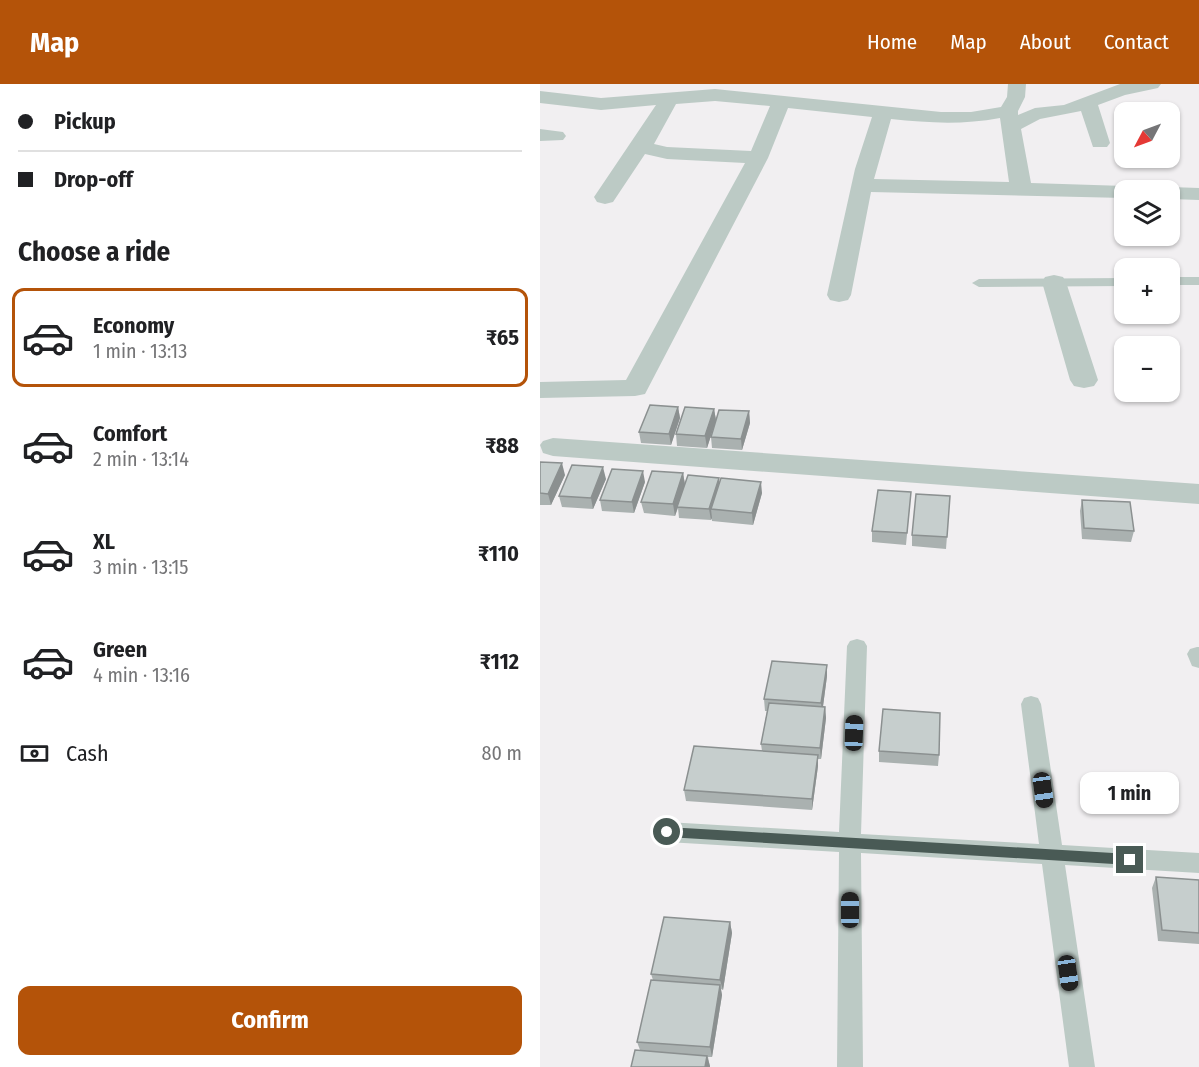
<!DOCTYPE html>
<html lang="en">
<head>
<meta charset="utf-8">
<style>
	:root { --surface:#fff; --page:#f6f6f6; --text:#202124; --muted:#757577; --line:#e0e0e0; --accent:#b45309 }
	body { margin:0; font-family:"Fira Sans Condensed",sans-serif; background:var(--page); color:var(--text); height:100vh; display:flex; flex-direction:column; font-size:22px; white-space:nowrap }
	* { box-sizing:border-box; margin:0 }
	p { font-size:20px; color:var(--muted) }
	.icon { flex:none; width:33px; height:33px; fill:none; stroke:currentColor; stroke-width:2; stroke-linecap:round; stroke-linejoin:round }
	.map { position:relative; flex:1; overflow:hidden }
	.drawer { display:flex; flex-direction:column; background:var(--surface); width:540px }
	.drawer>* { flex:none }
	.banner { display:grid; align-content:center; height:132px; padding:0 18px; background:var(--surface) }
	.needle { width:39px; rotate:229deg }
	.controls { position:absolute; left:574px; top:18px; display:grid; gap:12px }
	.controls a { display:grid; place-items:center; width:66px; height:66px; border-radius:12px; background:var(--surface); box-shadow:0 2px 4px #0004; font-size:30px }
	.end { position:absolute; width:27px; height:27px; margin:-14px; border:8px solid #495a55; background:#fff; box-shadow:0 0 0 3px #fff }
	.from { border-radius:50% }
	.bubble { position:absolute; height:42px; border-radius:12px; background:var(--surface); box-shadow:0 2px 4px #0004; font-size:20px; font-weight:700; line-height:42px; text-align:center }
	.car { position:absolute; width:18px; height:36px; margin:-18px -9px; border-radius:8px; box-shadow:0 0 4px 2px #0007; background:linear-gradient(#222 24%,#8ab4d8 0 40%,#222 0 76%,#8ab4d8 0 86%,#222 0) }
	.banner b { display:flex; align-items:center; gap:21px; height:57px; font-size:22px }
	.banner b+b { border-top:2px solid var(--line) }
	.banner i { width:15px; height:15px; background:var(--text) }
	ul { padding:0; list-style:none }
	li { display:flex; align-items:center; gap:18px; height:99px; margin:0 12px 9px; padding:0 6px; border:3px solid transparent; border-radius:12px }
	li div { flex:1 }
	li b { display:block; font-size:22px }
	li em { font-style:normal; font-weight:700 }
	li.selected { border-color:var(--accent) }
	li>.icon { width:54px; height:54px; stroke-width:1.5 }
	h2 { padding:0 18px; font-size:27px; line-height:72px }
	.pay { display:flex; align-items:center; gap:15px; height:66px; padding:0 18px; font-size:22px }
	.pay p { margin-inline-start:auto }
	.primary-button { display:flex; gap:12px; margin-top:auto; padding:12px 18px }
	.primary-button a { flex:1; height:69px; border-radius:12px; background:var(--accent); color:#fff; font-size:24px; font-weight:700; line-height:69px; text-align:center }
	header { display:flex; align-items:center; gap:36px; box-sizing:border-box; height:84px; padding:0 30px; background:var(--accent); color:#fff }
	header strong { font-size:28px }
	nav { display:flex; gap:33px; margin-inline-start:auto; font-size:21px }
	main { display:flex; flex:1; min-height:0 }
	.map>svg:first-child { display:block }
</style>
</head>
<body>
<header>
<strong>Map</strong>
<nav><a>Home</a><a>Map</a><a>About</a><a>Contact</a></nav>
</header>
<main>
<section class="drawer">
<div class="banner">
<b><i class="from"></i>Pickup</b>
<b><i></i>Drop-off</b>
</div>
<h2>Choose a ride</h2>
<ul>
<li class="selected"><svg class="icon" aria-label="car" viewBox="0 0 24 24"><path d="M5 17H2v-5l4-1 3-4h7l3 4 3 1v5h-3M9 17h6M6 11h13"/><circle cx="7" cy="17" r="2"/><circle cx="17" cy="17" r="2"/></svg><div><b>Economy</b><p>1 min · 13:13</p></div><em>₹65</em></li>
<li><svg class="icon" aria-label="car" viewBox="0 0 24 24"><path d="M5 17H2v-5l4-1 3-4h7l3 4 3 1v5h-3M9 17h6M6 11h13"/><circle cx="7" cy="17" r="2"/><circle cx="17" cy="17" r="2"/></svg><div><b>Comfort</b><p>2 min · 13:14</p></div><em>₹88</em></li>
<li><svg class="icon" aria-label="car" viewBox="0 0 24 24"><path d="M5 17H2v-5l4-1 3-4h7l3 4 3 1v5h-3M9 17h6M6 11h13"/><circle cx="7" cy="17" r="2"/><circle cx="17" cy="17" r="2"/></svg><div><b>XL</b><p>3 min · 13:15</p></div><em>₹110</em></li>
<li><svg class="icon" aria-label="car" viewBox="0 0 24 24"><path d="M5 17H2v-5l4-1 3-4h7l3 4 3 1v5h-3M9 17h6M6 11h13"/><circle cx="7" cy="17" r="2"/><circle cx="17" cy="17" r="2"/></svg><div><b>Green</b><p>4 min · 13:16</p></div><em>₹112</em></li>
</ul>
<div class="pay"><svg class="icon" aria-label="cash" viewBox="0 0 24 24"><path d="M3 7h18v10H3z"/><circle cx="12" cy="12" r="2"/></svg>Cash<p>80 m</p></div>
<div class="primary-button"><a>Confirm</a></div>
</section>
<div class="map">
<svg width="659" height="983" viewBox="0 0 659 983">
	<rect width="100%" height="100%" fill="#f1eff1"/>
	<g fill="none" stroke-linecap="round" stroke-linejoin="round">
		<!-- service -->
		<path fill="#bccac5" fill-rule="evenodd" d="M 630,193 L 659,193 L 659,201 L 630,201 Z
			M 585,194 L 585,202 L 439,203 L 432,199 L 439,195 Z
			M 317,555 L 324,557 L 327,562 L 321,750 L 499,760 L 481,620 L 484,614 L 491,612 L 498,614 L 501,620 L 522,761 L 659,769 L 659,789 L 525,781 L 555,983 L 529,983 L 502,780 L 321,769 L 323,983 L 297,983 L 299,768 L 127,758 L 119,755 L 116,748 L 119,741 L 127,738 L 299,748 L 307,562 L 310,557 Z
			M 657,563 L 659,563 L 659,584 L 652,582 L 647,570 L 650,565 Z"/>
		<!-- minor -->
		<path fill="#bccac5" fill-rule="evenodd" d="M 468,0 L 486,0 L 485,13 L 478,27 L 478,31 L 495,24 L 524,21 L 580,0 L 621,0 L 618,4 L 585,11 L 558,21 L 570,59 L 567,63 L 553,63 L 541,27 L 500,35 L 481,45 L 491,99 L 585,102 L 595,106 L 585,106 L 585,114 L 331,108 L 311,211 L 308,216 L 299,218 L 290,216 L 287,211 L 315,85 L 332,33 L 248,24 L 228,74 L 105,310 L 95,312 L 0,314 L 0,298 L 86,296 L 205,79 L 127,75 L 105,70 L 73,118 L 65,120 L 57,118 L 54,113 L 116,21 L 61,26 L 0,19 L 0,7 L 61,14 L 175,5 L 401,28 L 431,28 L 461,23 L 467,13 ZM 175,17 L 230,22 L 211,67 L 127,63 L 114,60 L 136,20 ZM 460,34 L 469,98 L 334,95 L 351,35 C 389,39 422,41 460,34 Z
			M 0,45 L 23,48 L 26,52 L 23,56 L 0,57 Z
			M 630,103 L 659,104 L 659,116 L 630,115 L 630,106 L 621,106 Z
			M 514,191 L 523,193 L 526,198 L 558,296 L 554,302 L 544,304 L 534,302 L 530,296 L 502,198 L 505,193 Z
			M 13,354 L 659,400 L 659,420 L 13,372 L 3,369 L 0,361 L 3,357 Z"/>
	</g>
	<!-- wall -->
	<path fill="#aab1b0" d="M 138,323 L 140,334 L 131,361 L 101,359 L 99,348 Z
		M 174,325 L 176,336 L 167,364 L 137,362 L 136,350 Z
		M 209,327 L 210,339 L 202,366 L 172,364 L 171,353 Z
		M 0,378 L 25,391 L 11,421 L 0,421 Z
		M 143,389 L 145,400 L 179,399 L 222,409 L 213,441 L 172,437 L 172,434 L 171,436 L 139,434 L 138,424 L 135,432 L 104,429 L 101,418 Z
		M 66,395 L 53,425 L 22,423 L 19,412 Z
		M 105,398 L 94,429 L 62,427 L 60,416 Z
		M 371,408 L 366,461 L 332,458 L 332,447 Z
		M 410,412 L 406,465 L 372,462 L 372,451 Z
		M 542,416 L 594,447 L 591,458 L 542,455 L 540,427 Z
		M 287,592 L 283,622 L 285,623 L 286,634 L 281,675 L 278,675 L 278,682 L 272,726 L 146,717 L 144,706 L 222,667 L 221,660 L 227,627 L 225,627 L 224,615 Z
		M 339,667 L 399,671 L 398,682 L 339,678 Z
		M 616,793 L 659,796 L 659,860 L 618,857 L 612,804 Z
		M 190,838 L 192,849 L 183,906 L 181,905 L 182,911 L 172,973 L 168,973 L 170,983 L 91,983 L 100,966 L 97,958 L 113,896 L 111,890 Z"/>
	<!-- shaded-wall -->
	<path fill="#8b9090" d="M 138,323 L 140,334 L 131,361 L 129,350 Z
		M 174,325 L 176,336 L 167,364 L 165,352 Z
		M 209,327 L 210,339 L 202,366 L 201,355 Z
		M 22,379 L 25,391 L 11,421 L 8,410 Z
		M 63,383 L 66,395 L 53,425 L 51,414 Z
		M 103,387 L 105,398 L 94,429 L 92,418 Z
		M 143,389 L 145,401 L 135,432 L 133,420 Z
		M 179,394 L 180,405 L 171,425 L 172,434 L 171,436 L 169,425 Z
		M 221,398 L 222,409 L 213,441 L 212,429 Z
		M 287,581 L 287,592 L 282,630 L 281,619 Z
		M 285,623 L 286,634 L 281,675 L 280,664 Z
		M 278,671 L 278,682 L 272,726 L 272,715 Z
		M 190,838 L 192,849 L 183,906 L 180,896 Z
		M 180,901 L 182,911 L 172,973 L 170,963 Z
		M 167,972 L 170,982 L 170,983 L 165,983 Z"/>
	<!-- building -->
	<path fill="#c6cecd" stroke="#8b9090" stroke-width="1.5" d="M 110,321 L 138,323 L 129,350 L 99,348 Z
		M 145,323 L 174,325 L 165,352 L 136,350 Z
		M 179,326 L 209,327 L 201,355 L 171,353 Z
		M 0,378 L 22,379 L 8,410 L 0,409 Z
		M 32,381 L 63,383 L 51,414 L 19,412 Z
		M 72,385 L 103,387 L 92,418 L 60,416 Z
		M 112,387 L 143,389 L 133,420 L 101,418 Z
		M 148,391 L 179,394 L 169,425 L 137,423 Z
		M 181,394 L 221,398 L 212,429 L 171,425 Z
		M 338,406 L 371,408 L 367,449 L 332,447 Z
		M 376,410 L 410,412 L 407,453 L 372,451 Z
		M 542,416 L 590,418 L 594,447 L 544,444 Z
		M 232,577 L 287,581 L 281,619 L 224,615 Z
		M 229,619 L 285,623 L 280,664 L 221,660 Z
		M 343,625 L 400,629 L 399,671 L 339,667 Z
		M 154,662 L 278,671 L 272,715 L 144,706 Z
		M 616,793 L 659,796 L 659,849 L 622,846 Z
		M 124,833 L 190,838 L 180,896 L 111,890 Z
		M 111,896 L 180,901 L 170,963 L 97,958 Z
		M 95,966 L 167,972 L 165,983 L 91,983 Z"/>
	<!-- route -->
	<path fill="#495a55" d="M 127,743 L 590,770 L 596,776 L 590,781 L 127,753 L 121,748 Z"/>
</svg>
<div class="controls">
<a><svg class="needle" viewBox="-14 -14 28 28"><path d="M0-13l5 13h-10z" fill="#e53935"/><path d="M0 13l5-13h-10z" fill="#757577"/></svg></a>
<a><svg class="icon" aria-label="layers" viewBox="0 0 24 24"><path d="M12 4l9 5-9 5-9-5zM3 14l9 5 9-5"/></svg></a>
<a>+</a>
<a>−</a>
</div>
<i class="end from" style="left:127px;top:748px"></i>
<i class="end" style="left:590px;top:776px"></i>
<div class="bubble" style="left:540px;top:688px;width:99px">1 min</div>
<i class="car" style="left:314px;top:649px;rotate:2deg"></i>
<i class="car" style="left:503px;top:706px;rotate:172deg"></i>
<i class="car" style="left:310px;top:826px;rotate:0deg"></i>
<i class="car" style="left:528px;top:889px;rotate:172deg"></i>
</div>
</main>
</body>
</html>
